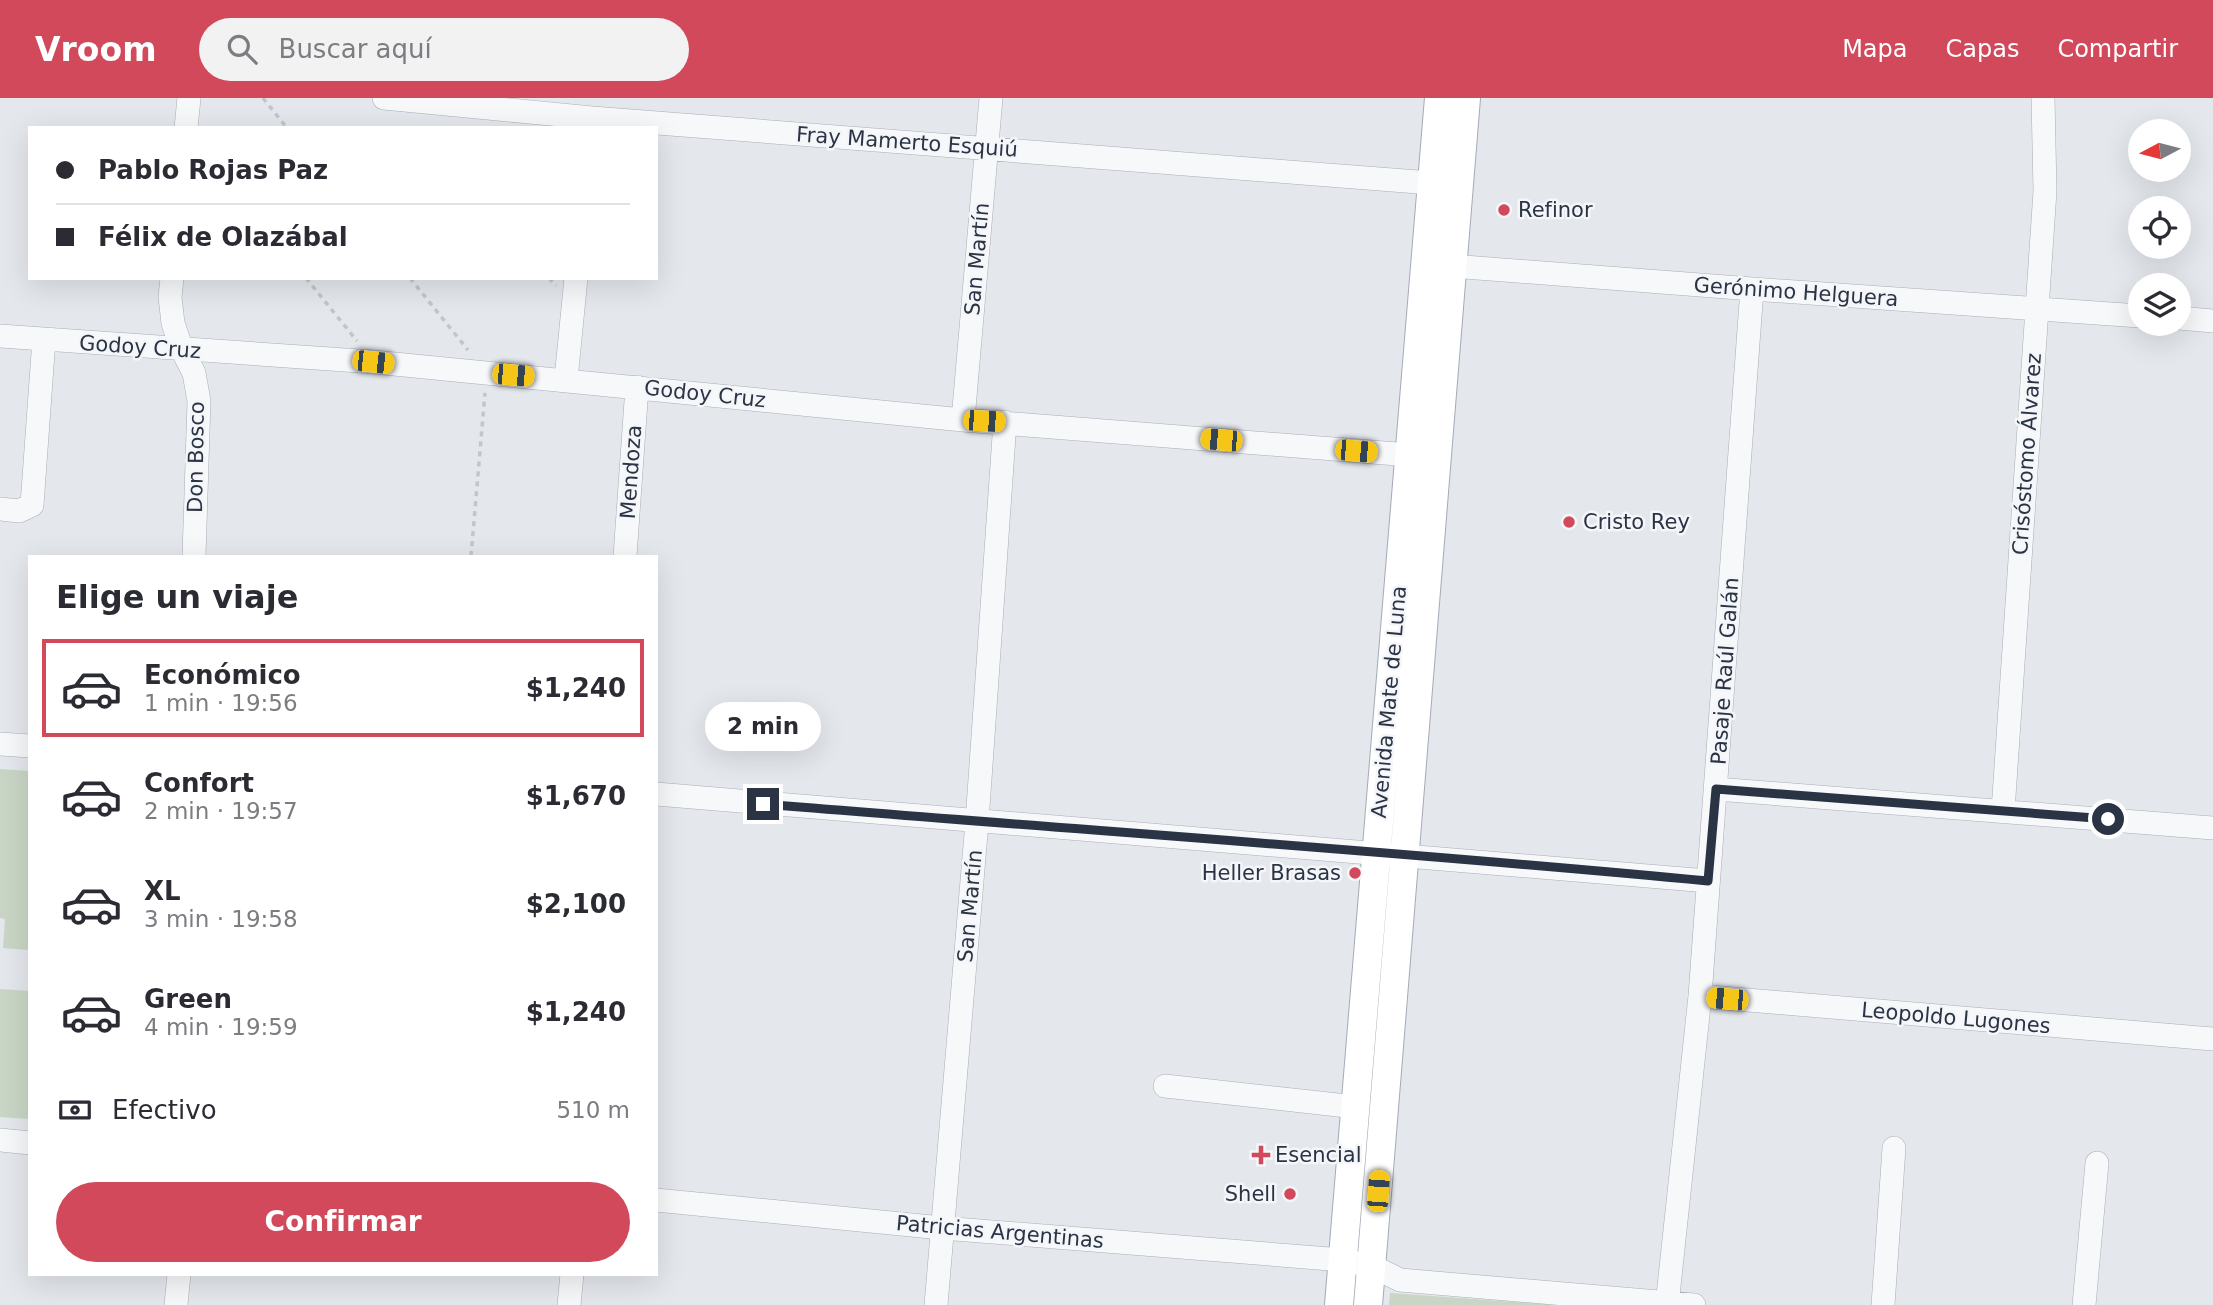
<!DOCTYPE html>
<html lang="es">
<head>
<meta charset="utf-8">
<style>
	:root { --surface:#fff; --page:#f2f2f3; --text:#2b2b33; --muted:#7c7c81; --line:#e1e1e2; --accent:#d1495b }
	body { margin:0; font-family:"DejaVu Sans",sans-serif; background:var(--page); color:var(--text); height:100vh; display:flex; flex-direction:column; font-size:26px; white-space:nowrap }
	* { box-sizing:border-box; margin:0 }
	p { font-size:23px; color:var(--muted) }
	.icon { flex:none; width:38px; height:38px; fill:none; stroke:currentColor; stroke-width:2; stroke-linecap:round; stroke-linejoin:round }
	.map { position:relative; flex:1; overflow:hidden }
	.sheet { position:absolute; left:28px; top:457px; width:630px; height:721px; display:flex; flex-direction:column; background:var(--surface); border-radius:0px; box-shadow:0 7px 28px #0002 }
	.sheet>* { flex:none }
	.banner { position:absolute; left:28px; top:28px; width:630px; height:154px; border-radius:0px; box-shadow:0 7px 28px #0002; display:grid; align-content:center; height:154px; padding:0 28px; background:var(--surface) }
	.needle { width:46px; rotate:263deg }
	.fabs { position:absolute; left:2128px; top:21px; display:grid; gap:14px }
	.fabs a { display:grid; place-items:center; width:63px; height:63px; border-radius:50%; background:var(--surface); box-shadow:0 7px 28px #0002; font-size:35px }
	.end { position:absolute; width:32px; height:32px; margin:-16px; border:9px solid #2b3445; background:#fff; box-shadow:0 0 0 4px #fff }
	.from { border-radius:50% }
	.bubble { position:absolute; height:49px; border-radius:24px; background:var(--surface); box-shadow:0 7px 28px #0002; font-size:23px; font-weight:700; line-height:49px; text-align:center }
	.car { position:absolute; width:21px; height:42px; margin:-21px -10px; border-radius:9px; box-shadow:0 0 5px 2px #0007; background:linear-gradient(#f5c518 24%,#345 0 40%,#f5c518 0 76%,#345 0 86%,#f5c518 0) }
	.banner b { display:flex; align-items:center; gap:24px; height:66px; font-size:26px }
	.banner b+b { border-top:2px solid var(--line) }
	.banner i { width:18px; height:18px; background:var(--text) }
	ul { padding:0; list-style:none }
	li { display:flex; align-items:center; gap:21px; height:98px; margin:0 14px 10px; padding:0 14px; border:4px solid transparent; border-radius:0px }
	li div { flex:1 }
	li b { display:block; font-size:26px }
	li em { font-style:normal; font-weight:700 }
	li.on { border-color:var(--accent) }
	li>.icon { width:63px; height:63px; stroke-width:1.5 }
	h2 { padding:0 28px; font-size:32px; line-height:84px }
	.pay { display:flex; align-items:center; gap:18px; height:77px; padding:0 28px; font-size:26px }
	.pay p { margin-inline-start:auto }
	.button { display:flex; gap:14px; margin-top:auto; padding:14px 28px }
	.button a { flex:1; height:80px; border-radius:42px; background:var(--accent); color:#fff; font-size:28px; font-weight:700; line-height:80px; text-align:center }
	header { display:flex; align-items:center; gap:42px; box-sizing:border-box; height:98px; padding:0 35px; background:var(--accent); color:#fff }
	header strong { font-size:33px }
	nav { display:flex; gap:38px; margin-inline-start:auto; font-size:24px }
	.search { width:490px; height:63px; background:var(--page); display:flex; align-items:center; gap:18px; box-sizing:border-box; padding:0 24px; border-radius:38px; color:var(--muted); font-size:26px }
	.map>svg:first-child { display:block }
</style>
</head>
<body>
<header>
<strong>Vroom</strong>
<div class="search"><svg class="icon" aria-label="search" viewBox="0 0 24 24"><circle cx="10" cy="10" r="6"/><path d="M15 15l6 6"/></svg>Buscar aquí</div>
<nav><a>Mapa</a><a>Capas</a><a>Compartir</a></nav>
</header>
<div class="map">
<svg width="2213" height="1207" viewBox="0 0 2213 1207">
	<rect width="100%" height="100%" fill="#e4e7ec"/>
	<!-- green -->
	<path fill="#c9d6c5" d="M 0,671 L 30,673 L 30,852 L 3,850 L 5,821 L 0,820 Z
		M 0,891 L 30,893 L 30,1021 L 0,1019 Z
		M 1390,1195 L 1557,1207 L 1389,1207 Z"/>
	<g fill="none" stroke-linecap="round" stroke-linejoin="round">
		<defs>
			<path id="minor" d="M 384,0 L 592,20 L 1431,85
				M 186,30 L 189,0
				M 1451,168 L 1752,191 L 2140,218
				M 172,180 L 170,199 L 173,225 L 182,252 L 194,275 L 199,303 L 194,458
				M 2179,220 L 2213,223
				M 0,238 L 374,264 L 963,322 L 1410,357
				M 566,281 L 576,180
				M 963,322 L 991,0
				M 0,411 L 19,413 L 32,407 L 44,241
				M 625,458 L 637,289
				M 0,646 L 30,648
				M 1716,691 L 2213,730
				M 656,696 C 1007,726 1358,751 1708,783
				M 2003,713 L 2045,93 L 2043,0
				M 1700,898 L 2213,941
				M 1165,988 L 1356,1009
				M 0,1042 L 30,1045
				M 656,1102 L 942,1130 L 1343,1162 L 1372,1168 L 1400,1182 L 1694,1207
				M 176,1207 L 179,1176
				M 569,1207 L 572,1176
				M 936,1207 L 977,724 L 1005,324
				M 1667,1207 L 1700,898 L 1752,191
				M 1883,1207 L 1894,1050
				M 2084,1207 L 2097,1065"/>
			<path id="major" d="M 1339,1207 L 1439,0
				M 1368,1207 L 1466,0"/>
		</defs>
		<!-- minor casing -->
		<use href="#minor" stroke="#a9aeb7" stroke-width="24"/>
		<!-- major casing -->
		<use href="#major" stroke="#a3abb8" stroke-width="30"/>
		<!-- path -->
		<path stroke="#c2c5cb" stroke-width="3.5" stroke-dasharray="5 5" stroke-linecap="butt" d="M 263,0 L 287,30
			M 306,180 L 357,243
			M 410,180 L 468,252
			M 549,180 L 556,188
			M 471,458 L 485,295"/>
		<!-- minor -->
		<use href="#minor" stroke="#f7f8fa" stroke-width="23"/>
		<!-- major -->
		<use href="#major" stroke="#fff" stroke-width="28"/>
	</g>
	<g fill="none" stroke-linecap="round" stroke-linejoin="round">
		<!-- route -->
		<path stroke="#2b3445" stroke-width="9" d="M 763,706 C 1078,732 1394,753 1708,783 L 1716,691 L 2108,721"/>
	</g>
	<!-- markers -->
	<g fill="#d1495b" stroke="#f4f6f9" stroke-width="2.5">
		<circle cx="1504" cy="112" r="7"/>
		<circle cx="1569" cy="424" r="7"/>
		<circle cx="1355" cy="775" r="7"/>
		<path d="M1257.5 1046.5h7v7h7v7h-7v7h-7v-7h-7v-7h7z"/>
		<circle cx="1290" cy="1096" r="7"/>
	</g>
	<g text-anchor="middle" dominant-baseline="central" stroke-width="5" stroke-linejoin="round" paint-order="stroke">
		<!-- street labels -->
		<g font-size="21" fill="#2b3445" stroke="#f4f6f9">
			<text transform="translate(907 44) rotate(4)">Fray Mamerto Esquiú</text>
			<text transform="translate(977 161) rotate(-85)">San Martín</text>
			<text transform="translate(1796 194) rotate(4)">Gerónimo Helguera</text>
			<text transform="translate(140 249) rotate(4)">Godoy Cruz</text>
			<text transform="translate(705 296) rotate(6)">Godoy Cruz</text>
			<text transform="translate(2027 356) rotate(-86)">Crisóstomo Álvarez</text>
			<text transform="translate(196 359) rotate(-89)">Don Bosco</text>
			<text transform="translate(631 374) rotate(-86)">Mendoza</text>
			<text transform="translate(1725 573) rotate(-86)">Pasaje Raúl Galán</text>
			<text transform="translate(1389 604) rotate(-85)">Avenida Mate de Luna</text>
			<text transform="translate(970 808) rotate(-85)">San Martín</text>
			<text transform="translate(1956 920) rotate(5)">Leopoldo Lugones</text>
			<text transform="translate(1000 1134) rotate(5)">Patricias Argentinas</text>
		</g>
		<!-- poi labels -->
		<g font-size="21" fill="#2b3445" stroke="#f4f6f9" text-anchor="start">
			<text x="1518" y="112">Refinor</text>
			<text x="1583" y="424">Cristo Rey</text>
			<text x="1341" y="775" text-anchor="end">Heller Brasas</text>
			<text x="1275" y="1057">Esencial</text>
			<text x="1276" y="1096" text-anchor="end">Shell</text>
		</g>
	</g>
</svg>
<div class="fabs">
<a><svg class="needle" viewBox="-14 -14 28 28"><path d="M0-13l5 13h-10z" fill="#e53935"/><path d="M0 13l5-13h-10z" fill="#7c7c81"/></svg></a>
<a><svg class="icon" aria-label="locate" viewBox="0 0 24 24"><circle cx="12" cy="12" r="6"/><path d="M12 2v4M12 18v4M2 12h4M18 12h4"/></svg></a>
<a><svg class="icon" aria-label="layers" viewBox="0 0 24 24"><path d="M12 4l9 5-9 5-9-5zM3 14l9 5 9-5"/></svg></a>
</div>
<i class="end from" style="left:2108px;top:721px"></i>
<i class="end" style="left:763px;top:706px"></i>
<div class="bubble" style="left:705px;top:604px;width:116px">2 min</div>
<i class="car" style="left:373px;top:264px;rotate:96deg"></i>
<i class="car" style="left:513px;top:277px;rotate:95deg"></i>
<i class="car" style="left:984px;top:323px;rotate:93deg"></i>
<i class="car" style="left:1221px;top:342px;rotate:275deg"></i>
<i class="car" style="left:1356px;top:353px;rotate:95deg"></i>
<i class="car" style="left:1727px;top:901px;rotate:275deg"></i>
<i class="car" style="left:1378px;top:1093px;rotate:4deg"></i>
<div class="banner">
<b><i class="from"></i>Pablo Rojas Paz</b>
<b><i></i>Félix de Olazábal</b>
</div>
<section class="sheet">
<h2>Elige un viaje</h2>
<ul>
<li class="on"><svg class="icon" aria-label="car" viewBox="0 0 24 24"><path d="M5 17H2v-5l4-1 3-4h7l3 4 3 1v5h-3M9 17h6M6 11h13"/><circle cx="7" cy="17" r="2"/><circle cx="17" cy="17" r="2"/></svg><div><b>Económico</b><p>1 min · 19:56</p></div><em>$1,240</em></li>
<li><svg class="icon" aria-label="car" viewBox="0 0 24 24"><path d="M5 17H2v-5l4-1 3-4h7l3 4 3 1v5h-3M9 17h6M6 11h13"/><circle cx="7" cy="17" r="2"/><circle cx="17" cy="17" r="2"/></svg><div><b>Confort</b><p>2 min · 19:57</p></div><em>$1,670</em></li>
<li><svg class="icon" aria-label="car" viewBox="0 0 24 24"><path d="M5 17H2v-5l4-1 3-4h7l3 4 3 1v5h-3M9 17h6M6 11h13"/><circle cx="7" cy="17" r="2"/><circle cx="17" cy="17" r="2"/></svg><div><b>XL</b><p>3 min · 19:58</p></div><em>$2,100</em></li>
<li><svg class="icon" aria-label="car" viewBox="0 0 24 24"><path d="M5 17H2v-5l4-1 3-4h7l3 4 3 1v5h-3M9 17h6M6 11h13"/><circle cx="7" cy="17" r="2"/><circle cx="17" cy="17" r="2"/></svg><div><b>Green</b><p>4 min · 19:59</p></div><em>$1,240</em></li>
</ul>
<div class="pay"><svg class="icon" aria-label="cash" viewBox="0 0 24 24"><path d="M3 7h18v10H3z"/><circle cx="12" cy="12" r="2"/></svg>Efectivo<p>510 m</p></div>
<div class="button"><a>Confirmar</a></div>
</section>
</div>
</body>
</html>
